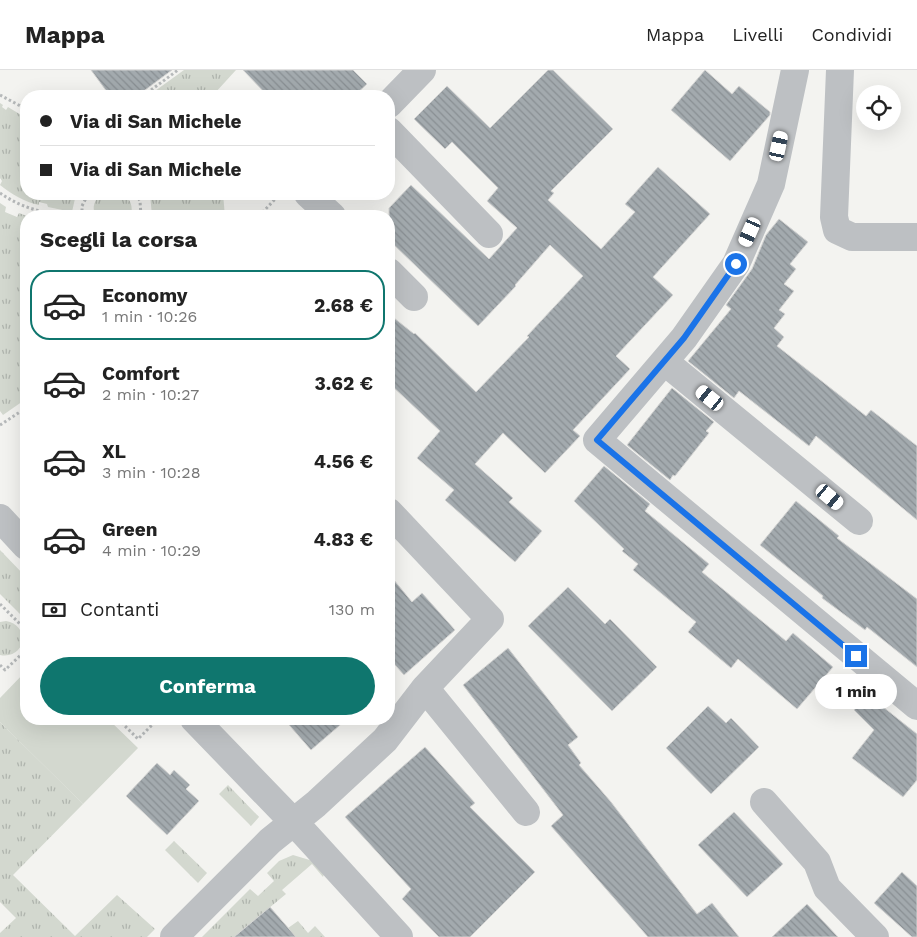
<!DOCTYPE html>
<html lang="it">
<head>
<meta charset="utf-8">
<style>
	:root { --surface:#fff; --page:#f6f6f6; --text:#222; --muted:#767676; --line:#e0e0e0; --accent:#0f766e }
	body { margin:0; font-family:"Work Sans",sans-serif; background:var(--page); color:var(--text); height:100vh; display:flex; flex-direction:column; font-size:19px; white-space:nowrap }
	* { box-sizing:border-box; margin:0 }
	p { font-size:16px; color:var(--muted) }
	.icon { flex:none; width:28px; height:28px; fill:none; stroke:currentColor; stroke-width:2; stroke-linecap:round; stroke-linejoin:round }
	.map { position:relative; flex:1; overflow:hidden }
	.panel { position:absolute; left:20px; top:140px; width:375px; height:515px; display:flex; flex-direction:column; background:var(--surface); border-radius:20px; box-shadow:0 5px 20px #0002 }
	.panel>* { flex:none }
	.hud { position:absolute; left:20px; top:20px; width:375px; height:110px; border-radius:20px; box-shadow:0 5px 20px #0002; display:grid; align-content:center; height:110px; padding:0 20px; background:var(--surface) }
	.controls { position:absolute; left:856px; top:15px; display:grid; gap:10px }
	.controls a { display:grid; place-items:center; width:45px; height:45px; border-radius:50%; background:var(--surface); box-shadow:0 5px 20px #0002; font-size:25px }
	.end { position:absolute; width:22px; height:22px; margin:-11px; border:6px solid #1a73e8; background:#fff; box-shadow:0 0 0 2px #fff }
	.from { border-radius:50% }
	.bubble { position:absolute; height:35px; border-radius:18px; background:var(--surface); box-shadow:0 5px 20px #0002; font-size:16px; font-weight:700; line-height:35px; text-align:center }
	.car { position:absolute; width:15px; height:30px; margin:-15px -8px; border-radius:6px; box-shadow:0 0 4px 1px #0007; background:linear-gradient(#fff 24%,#345 0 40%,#fff 0 76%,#345 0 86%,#fff 0) }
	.hud b { display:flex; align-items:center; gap:18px; height:48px; font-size:19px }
	.hud b+b { border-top:1px solid var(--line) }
	.hud i { width:12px; height:12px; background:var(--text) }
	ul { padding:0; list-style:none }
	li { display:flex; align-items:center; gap:15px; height:70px; margin:0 10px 8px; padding:0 10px; border:2px solid transparent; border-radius:20px }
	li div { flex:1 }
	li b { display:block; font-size:19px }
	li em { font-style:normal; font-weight:700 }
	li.current { border-color:var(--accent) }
	li>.icon { width:45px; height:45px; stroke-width:1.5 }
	h2 { padding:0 20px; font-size:22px; line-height:60px }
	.pay { display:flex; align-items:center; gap:12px; height:55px; padding:0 20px; font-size:19px }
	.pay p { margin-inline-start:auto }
	.action { display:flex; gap:10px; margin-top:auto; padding:10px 20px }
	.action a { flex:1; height:58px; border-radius:30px; background:var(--accent); color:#fff; font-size:20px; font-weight:700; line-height:58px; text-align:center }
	header { display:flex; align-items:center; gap:30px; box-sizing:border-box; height:70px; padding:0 25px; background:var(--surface); border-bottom:1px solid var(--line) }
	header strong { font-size:24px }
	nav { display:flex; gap:28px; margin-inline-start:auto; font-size:18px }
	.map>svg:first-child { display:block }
</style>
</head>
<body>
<header>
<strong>Mappa</strong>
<nav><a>Mappa</a><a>Livelli</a><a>Condividi</a></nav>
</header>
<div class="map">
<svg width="917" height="867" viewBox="0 0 917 867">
	<defs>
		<pattern id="grass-tufts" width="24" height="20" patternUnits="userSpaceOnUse" patternTransform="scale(1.25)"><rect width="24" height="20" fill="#d3d8cf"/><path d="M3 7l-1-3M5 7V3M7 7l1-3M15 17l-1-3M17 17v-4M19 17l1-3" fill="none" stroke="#afb4ad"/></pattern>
		<pattern id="building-back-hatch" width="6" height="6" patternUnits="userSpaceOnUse" patternTransform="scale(1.25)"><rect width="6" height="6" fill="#a3aaae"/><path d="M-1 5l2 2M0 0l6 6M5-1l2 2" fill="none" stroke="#898f93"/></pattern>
	</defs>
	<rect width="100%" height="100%" fill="#f3f3f0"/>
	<!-- grass -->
	<path fill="url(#grass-tufts)" d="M 184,0 L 236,0 L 215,23 L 215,26 L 148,26 Z
		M 0,33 L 3,35 L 2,37 L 6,40 L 8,37 L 26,48 L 26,124 L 76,124 L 72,142 L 48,137 L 47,134 L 39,132 L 39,135 C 25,132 11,124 0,115 L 2,111 L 0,108 Z
		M 102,124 L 124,124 C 131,130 133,137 131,146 L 95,146 C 92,137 94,130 102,124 Z
		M 150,124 L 223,124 L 225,146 L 152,146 Z
		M 0,133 L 6,137 L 5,142 L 17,147 L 19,143 L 27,146 L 26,329 L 3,345 L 0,341 Z
		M 0,480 L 26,507 L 26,550 L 0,524 Z
		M 6,551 C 32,556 25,590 0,585 L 0,552 Z
		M 0,652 L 83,734 L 13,805 L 75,866 L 117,825 L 155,859 L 147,867 L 0,867 L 0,863 L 16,848 L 0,832 Z
		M 228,715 L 259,747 L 251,756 L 219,724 Z
		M 174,771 L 207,803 L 198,813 L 165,780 Z
		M 293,785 L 313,791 L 324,804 L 323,807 L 312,794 L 282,820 L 286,824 L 234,867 L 202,867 L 250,819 L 258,826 L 274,811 L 267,803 L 279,791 Z
		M 298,851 L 308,863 L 315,856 L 325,867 L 296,867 L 288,858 Z"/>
	<!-- park -->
	<path fill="#d3d8cf" d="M 26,601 L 26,649 L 108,649 L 138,678 L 83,734 L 0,652 L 0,628 Z"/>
	<!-- building -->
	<path fill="url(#building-back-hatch)" stroke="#d4d4d3" d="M 91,0 L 172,0 L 137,26 L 110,26 Z
		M 243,0 L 353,0 L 367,14 L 354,26 L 268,26 Z
		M 548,0 L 553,0 L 613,59 L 551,121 L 554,123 L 548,130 L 601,179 L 635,142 L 625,134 L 658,97 L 710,144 L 653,207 L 673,225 L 616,286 L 630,299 L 573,360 L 580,366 L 545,403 L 503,363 L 475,394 L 513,428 L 509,432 L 542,461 L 515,492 L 445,430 L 454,420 L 417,388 L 440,361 L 389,313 L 389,244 L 414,264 L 415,263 L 476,322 L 529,267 L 527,266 L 583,206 L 550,175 L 515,215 L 516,216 L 478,256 L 389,170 L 389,138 L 411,115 L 489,189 L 517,158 L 487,131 L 498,118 L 452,72 L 445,79 L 414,49 L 447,16 L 490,58 Z
		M 705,0 L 732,24 L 739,16 L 770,42 L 770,45 L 730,91 L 671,40 Z
		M 779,149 L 808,172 L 790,194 L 796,199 L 784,214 L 794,221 L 779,240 L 785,244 L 774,258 L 784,267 L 777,276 L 866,346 L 871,340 L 917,376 L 917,450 L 816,366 L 809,376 L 739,321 L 734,328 L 688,291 L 731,239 L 726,235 L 752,199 L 766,165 Z
		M 672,318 L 714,352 L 706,361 L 709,363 L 675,406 L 673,405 L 670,410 L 627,375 Z
		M 604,396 L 650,434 L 645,441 L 709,494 L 702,502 L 786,571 L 793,563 L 833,597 L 797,639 L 738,589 L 731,598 L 688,562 L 696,552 L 633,500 L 638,494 L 622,481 L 624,479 L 574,431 Z
		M 796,431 L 839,466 L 837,468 L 917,529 L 917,597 L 867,557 L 865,560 L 822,528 L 823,526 L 760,475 Z
		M 389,504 L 412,532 L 422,523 L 455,560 L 404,605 L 389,588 Z
		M 568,517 L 605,554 L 610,549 L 657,597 L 612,641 L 528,556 Z
		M 508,578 L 578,667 L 568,675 L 581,693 L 579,695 L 611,732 L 697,844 L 712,833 L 739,867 L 648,867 L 551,756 L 563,745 L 463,615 Z
		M 868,625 L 917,664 L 917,710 L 903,727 L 852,688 L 874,660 L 854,640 Z
		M 708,636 L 726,653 L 731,648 L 759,677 L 711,724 L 666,678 Z
		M 284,649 L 347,649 L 311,680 Z
		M 425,677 L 475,733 L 470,737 L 535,802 L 470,867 L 439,867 L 402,829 L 411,819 L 345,747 Z
		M 157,693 L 170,705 L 174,700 L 190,715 L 186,719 L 199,731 L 167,765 L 126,726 Z
		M 734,742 L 783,794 L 747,827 L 698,775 Z
		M 902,802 L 917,816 L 917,867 L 912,867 L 874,833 Z
		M 807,834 L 838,867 L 772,867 Z
		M 270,837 L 296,867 L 234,867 Z"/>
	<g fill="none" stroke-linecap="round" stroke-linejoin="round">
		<!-- path -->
		<path stroke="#b6b9ba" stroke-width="3" stroke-dasharray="2.5 2.5" stroke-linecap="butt" d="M 0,25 L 26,39
			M 143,26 L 178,0
			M 0,123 C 20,137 40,142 63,146
			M 136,124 L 140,131 L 141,146
			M 82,146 L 82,136 L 88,124
			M 259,146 L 280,124
			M 0,355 L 26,338
			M 0,534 L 26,560
			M 0,595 L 5,600 L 26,580
			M 118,649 L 138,669 L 158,649"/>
		<!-- minor -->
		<path stroke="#bdc0c3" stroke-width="28" d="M 795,0 L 771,114 L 736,194 L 684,268 L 597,370 L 917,636
			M 840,0 L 834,147 L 837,160 L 852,167 L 917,167
			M 389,34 L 422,0
			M 389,61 L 489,164
			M 308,124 L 332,146
			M 389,202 L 414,227
			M 665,292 L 859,451
			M 0,448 L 26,476
			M 425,618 L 526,742
			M 194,649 L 305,764 L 399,867
			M 764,732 L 817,792 L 827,818 L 875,867
			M 174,867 L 270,771 L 316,734 L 385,670 L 425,618 L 490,549 L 389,442"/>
	</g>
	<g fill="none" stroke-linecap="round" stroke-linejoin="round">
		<!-- route -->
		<path stroke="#1a73e8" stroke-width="6" d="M 736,194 L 684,268 L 597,370 L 856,586"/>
	</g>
</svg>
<div class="controls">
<a><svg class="icon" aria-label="locate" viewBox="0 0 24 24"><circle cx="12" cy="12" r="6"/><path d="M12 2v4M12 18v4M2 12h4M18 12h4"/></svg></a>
</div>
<i class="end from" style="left:736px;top:194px"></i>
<i class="end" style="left:856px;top:586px"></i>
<div class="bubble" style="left:815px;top:604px;width:82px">1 min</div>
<i class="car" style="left:779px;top:76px;rotate:12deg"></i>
<i class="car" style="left:750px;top:162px;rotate:204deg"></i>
<i class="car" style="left:710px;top:328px;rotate:309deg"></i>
<i class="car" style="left:830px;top:427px;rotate:130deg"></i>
<div class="hud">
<b><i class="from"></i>Via di San Michele</b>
<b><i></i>Via di San Michele</b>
</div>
<section class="panel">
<h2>Scegli la corsa</h2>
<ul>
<li class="current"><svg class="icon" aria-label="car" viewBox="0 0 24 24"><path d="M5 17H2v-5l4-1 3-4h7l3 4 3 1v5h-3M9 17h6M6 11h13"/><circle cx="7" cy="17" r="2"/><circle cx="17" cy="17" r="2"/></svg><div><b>Economy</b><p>1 min · 10:26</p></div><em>2.68 €</em></li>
<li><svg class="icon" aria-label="car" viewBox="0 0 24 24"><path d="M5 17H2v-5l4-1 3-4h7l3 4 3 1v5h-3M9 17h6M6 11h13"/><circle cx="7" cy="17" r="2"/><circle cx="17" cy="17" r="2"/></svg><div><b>Comfort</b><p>2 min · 10:27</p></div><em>3.62 €</em></li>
<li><svg class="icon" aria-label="car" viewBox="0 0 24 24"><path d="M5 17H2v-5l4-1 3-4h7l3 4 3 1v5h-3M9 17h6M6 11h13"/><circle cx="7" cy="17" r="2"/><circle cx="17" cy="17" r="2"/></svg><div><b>XL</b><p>3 min · 10:28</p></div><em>4.56 €</em></li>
<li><svg class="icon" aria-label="car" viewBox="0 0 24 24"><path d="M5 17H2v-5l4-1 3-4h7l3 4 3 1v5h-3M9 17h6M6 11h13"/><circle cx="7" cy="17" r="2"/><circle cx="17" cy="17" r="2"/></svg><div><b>Green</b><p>4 min · 10:29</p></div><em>4.83 €</em></li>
</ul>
<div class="pay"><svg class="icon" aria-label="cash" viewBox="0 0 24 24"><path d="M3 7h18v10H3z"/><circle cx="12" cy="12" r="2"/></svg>Contanti<p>130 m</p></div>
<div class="action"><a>Conferma</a></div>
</section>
</div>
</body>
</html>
